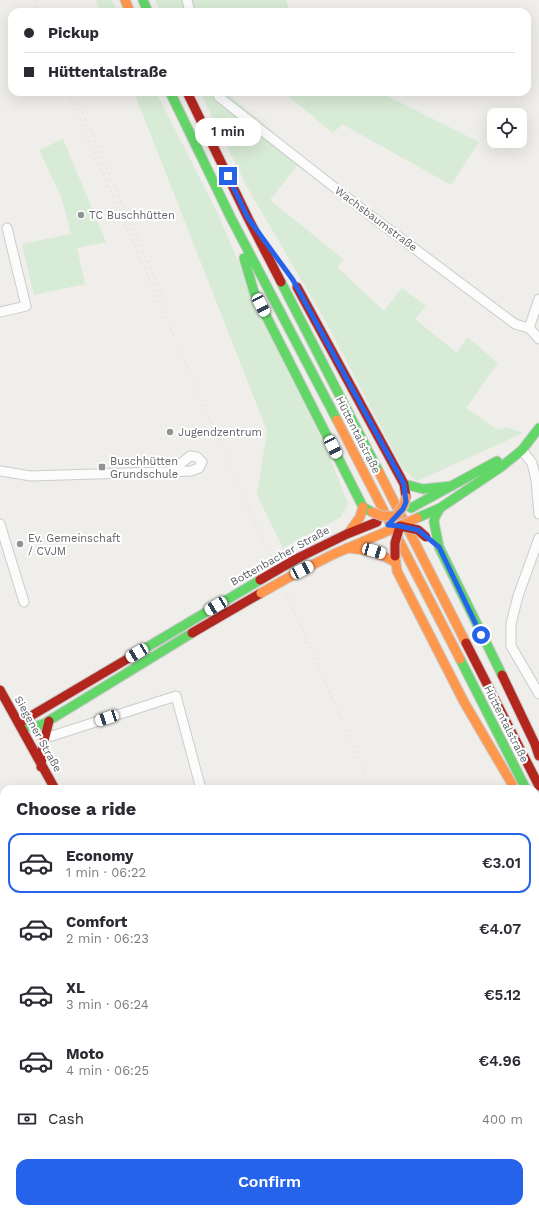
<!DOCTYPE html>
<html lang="en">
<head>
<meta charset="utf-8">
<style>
	:root { --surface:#fff; --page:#f7f7f7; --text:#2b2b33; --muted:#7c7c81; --line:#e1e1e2; --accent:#2563eb }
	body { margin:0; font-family:"Work Sans",sans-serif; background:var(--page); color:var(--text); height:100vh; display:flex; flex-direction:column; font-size:15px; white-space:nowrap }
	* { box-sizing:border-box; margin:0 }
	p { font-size:13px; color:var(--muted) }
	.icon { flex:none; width:22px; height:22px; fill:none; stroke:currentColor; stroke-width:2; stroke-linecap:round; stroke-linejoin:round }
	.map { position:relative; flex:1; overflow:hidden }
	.drawer { position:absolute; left:0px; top:785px; width:539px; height:428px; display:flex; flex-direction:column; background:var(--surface); border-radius:12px 12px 0 0; box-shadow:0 4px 16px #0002 }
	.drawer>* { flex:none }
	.top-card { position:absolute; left:8px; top:8px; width:523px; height:88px; border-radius:12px; box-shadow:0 4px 16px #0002; display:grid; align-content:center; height:88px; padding:0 16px; background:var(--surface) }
	.controls { position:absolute; left:487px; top:108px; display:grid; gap:8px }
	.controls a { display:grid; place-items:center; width:40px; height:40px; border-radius:8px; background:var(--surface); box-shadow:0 4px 16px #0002; font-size:20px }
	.end { position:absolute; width:18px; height:18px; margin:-9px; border:5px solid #2563eb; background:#fff; box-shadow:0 0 0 2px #fff }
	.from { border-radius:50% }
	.bubble { position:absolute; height:28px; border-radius:12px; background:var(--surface); box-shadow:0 4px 16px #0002; font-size:13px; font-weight:600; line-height:28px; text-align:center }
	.car { position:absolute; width:12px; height:24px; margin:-12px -6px; border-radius:5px; box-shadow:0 0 3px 1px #0007; background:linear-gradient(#fff 24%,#345 0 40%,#fff 0 76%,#345 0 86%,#fff 0) }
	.top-card b { display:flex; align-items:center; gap:14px; height:38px; font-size:15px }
	.top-card b+b { border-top:1px solid var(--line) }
	.top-card i { width:10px; height:10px; background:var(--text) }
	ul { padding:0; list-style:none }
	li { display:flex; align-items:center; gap:12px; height:60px; margin:0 8px 6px; padding:0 8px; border:2px solid transparent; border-radius:12px }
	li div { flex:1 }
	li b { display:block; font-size:15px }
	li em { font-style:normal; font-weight:600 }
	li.on { border-color:var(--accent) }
	li>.icon { width:36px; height:36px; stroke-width:1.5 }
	h2 { padding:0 16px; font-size:18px; line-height:48px }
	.pay { display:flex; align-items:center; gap:10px; height:44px; padding:0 16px; font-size:15px }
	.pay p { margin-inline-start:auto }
	.button { display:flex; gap:8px; margin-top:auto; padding:8px 16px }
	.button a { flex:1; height:46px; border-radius:12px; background:var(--accent); color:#fff; font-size:16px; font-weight:600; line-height:46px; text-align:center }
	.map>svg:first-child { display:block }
</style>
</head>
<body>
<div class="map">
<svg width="539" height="1213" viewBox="0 0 539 1213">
	<rect width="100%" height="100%" fill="#efeeea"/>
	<!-- green -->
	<path fill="#d8ebd6" d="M 96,0 L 112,0 L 118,12 L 101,12 Z
		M 155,0 L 286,0 L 290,12 L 161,12 Z
		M 134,92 L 156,92 L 218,214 L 266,327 L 328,452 L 348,504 L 341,517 L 283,548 L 257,495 L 267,431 Z
		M 200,92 L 226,92 L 303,158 L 270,200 L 344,260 L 337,267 L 384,311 L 402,288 L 426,306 L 415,319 L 457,353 L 467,337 L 498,363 L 466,408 L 498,430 L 507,427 L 523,433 L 417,481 L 403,469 L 326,322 L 247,187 Z
		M 283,92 L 379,92 L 479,142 L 451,185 L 342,124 L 333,133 Z
		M 63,139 L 106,242 L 77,248 L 85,284 L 34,295 L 22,244 L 71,234 L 61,196 L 39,150 Z"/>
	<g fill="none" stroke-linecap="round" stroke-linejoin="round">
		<defs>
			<path id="street" d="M 187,0 L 190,12
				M 217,92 L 219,97 L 371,216 L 515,324 L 529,328 L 539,339
				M 0,312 L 26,306 L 7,228
				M 529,328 L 539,299
				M 522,450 L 532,463 L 536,480 L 539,514
				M 0,471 L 31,476 L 191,471 L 199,468 L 202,462 L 197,457 L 190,456 L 172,471
				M 0,524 L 24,602
				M 539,538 L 518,596 L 511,624 L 511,646 L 539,694
				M 45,736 L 52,736 L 176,696 L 201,789
				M 0,891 L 4,899
				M 0,962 L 4,960
				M 535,1021 L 539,1019"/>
			<path id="fast" d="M 143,0 L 148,12
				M 170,92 L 231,218 L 337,420
				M 244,258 L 254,292 L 363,507 L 372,512
				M 281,282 L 379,472
				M 404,484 L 423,489 L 452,486
				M 411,508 L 497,461
				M 440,508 L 435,517 L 434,522 L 439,547 L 502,675
				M 417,518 L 440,508 L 501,467 L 522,450 L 539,428
				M 134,655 L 260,580
				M 460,659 L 526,789
				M 19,723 C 29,727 35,728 45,723 L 192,633
				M 535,807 L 539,815
				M 289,1209 L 291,1213"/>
			<path id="slow" d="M 125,0 L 130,12
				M 337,420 L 460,659
				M 379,472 L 466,643
				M 350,531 L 360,517 L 363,507
				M 347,548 C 365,549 380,553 395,562
				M 395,556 L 397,571 L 464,702 L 512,784
				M 302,570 L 334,554 L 383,533"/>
			<path id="jam" d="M 187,92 L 248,218 L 281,282
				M 297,287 L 404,484 L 406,497
				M 298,558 L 347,534 L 377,522
				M 192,633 L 261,593
				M 466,643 L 539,786
				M 502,675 L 535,744 L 539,756
				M 0,690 L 55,789
				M 19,723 L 134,655
				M 41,767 L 43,745 L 49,721"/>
		</defs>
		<!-- street casing -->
		<use href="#street" stroke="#cbcccc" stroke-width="11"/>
		<!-- fast casing -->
		<use href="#fast" stroke="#cacacb" stroke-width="11"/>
		<!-- slow casing -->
		<use href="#slow" stroke="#cacacb" stroke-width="11"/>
		<!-- jam casing -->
		<use href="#jam" stroke="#cacacb" stroke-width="11"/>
		<!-- street -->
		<use href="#street" stroke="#fdfcfc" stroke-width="9"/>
		<!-- fast -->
		<use href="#fast" stroke="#63d668" stroke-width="9"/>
		<!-- slow -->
		<use href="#slow" stroke="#ff974d" stroke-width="9"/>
		<!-- jam -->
		<use href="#jam" stroke="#b3261e" stroke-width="9"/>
		<!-- rail -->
		<path stroke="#e4e4e4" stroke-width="3" stroke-dasharray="1 5" stroke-linecap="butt" d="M 34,0 L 39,12
			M 67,92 L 372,789
			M 78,102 L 167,305
			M 535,1148 L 539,1157
			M 535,1162 L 539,1171"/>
		<defs>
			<path id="slow-bridge" d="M 372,512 L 382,516 L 396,516 L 404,505 L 406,497
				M 383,533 L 417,518
				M 261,593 L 302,570"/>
			<path id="jam-bridge" d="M 395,556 L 395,543 L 400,526 L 418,530 L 426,537
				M 260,580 L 298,558"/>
		</defs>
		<!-- slow-bridge casing -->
		<use href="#slow-bridge" stroke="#cacacb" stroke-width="11" stroke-linecap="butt"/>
		<!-- jam-bridge casing -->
		<use href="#jam-bridge" stroke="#cacacb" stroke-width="11" stroke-linecap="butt"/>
		<!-- slow-bridge -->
		<use href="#slow-bridge" stroke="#ff974d" stroke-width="9"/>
		<!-- jam-bridge -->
		<use href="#jam-bridge" stroke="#b3261e" stroke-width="9"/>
	</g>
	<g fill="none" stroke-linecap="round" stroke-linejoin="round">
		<!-- route -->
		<path stroke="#2563eb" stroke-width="5" d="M 228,176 L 248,218 L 293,280 L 404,484 L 406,502 L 403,509 L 388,525 L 400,526 L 418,530 L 439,547 L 481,635"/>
	</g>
	<!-- markers -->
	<g fill="#919496" stroke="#fff" stroke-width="1.5">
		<circle cx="81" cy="215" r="4"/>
		<circle cx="170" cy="432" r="4"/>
		<rect x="98" y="463" width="8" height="8" rx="2"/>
		<circle cx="20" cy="544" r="4"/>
	</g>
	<g text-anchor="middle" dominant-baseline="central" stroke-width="4" stroke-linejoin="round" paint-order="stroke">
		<!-- poi labels -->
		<g font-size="11" fill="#5f6368" stroke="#fff" text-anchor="start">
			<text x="89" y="215">TC Buschhütten</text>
			<text x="178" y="432">Jugendzentrum</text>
			<text x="110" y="461">Buschhütten<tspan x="110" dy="13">Grundschule</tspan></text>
			<text x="28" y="538">Ev. Gemeinschaft<tspan x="28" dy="13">/ CVJM</tspan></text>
		</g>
		<!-- street labels -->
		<g font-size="11" fill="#5f6368" stroke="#fff">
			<text transform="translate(376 219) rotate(37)">Wachsbaumstraße</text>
			<text transform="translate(358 435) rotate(63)">Hüttentalstraße</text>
			<text transform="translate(280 556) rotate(-29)">Bottenbacher Straße</text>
			<text transform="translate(506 724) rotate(63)">Hüttentalstraße</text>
			<text transform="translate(38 734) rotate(61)">Siegener Straße</text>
		</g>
	</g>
</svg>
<div class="controls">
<a><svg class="icon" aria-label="locate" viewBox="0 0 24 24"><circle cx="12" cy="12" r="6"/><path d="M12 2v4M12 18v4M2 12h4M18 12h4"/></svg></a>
</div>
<i class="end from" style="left:481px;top:635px"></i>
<i class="end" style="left:228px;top:176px"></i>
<div class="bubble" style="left:195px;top:118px;width:66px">1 min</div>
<i class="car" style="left:261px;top:305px;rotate:153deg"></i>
<i class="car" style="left:333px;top:447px;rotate:153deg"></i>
<i class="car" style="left:374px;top:551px;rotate:106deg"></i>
<i class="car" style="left:302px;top:570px;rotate:63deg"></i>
<i class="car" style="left:216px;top:606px;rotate:239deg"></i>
<i class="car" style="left:137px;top:653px;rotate:239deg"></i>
<i class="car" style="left:107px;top:718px;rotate:252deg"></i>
<div class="top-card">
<b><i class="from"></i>Pickup</b>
<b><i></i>Hüttentalstraße</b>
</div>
<section class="drawer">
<h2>Choose a ride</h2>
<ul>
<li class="on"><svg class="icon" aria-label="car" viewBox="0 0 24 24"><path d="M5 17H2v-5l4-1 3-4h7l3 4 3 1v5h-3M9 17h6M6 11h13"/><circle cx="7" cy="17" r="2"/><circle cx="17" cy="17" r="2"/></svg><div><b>Economy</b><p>1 min · 06:22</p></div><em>€3.01</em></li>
<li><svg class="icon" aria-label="car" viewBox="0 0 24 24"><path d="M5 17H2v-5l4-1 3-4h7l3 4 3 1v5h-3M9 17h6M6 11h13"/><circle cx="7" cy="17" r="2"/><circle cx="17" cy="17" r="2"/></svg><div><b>Comfort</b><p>2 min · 06:23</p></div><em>€4.07</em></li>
<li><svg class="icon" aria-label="car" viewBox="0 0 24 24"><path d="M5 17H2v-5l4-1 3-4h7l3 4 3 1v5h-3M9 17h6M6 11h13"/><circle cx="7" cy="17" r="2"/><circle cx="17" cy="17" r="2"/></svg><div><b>XL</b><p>3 min · 06:24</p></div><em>€5.12</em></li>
<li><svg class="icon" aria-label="car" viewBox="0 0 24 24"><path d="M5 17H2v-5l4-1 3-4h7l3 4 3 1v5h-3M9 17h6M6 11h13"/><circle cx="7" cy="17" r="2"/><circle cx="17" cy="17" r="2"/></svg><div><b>Moto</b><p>4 min · 06:25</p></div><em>€4.96</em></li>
</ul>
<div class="pay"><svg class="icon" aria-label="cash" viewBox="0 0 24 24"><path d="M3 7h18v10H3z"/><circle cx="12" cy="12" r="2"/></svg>Cash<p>400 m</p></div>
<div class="button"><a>Confirm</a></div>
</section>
</div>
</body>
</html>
